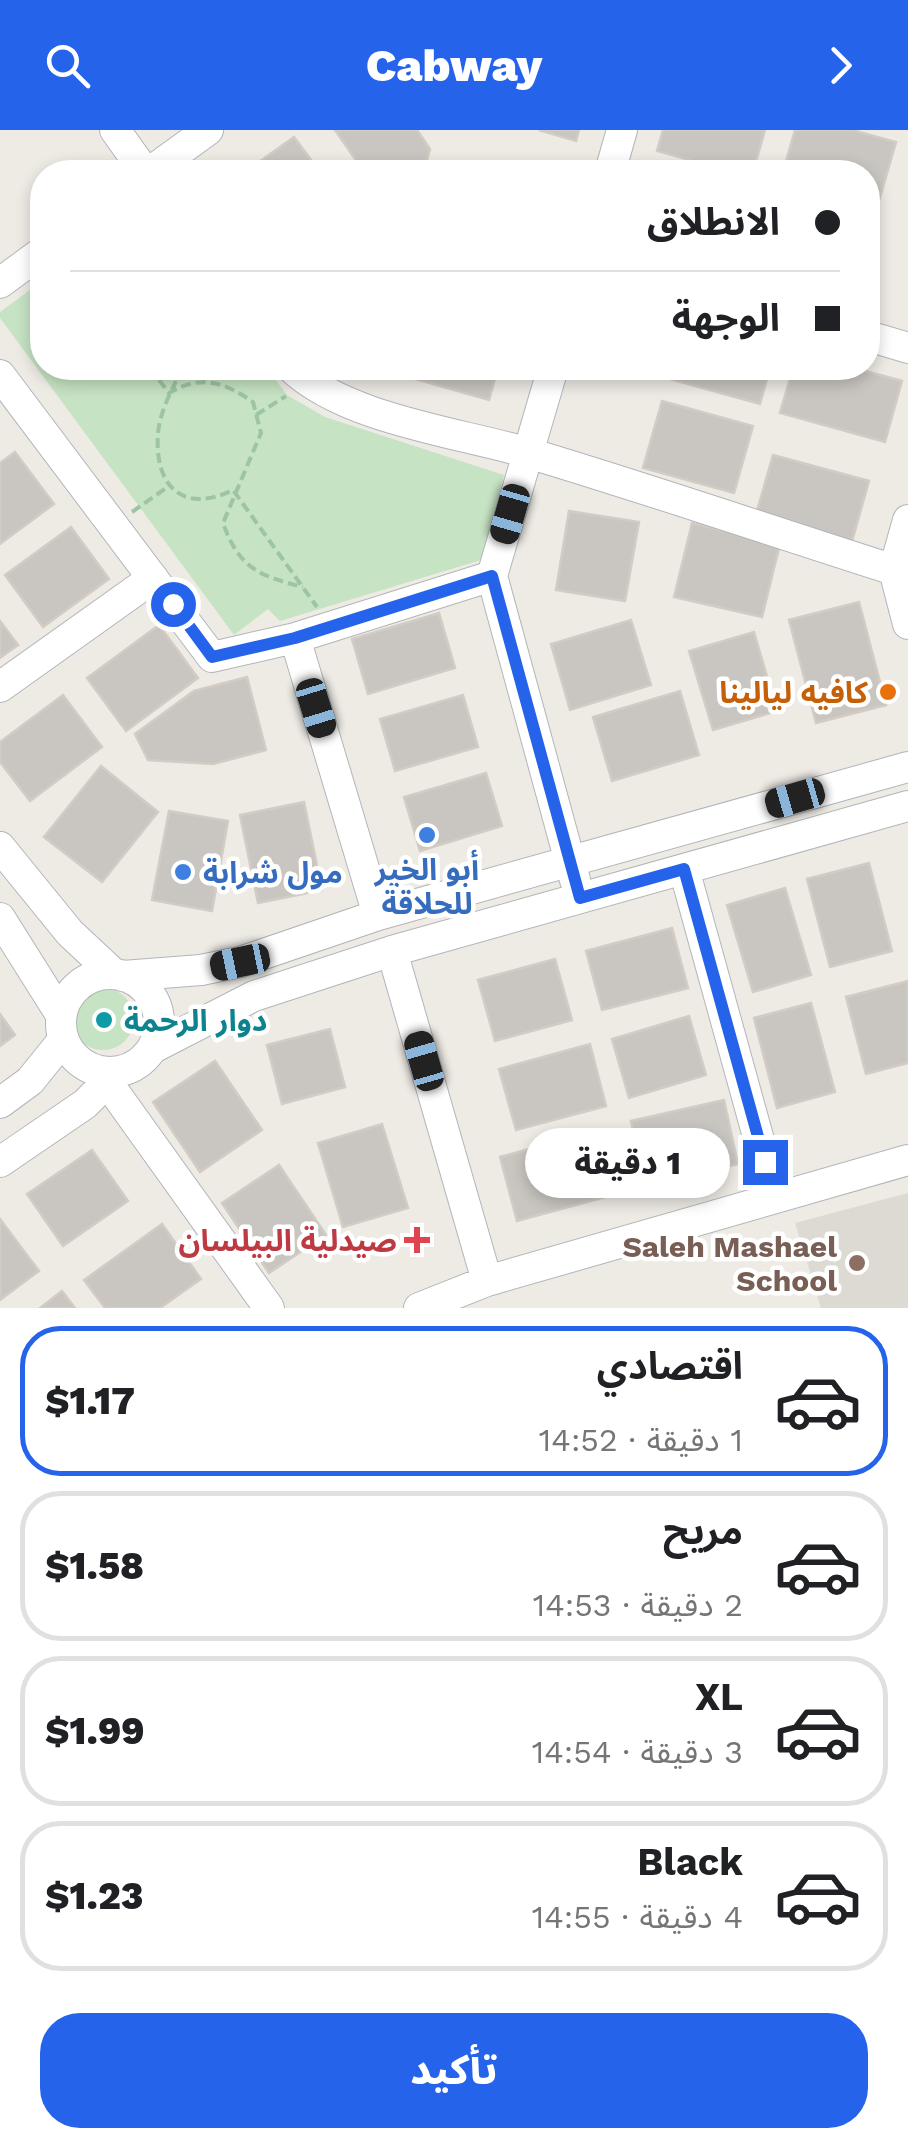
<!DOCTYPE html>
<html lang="ar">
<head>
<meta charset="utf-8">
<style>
	:root { --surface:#fff; --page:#f6f6f6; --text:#202124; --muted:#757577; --line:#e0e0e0; --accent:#2563eb }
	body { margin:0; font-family:"Work Sans","Noto Sans Arabic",sans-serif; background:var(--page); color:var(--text); direction:rtl; height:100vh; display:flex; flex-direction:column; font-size:38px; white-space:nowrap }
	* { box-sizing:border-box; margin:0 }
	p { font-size:32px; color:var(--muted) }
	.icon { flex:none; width:55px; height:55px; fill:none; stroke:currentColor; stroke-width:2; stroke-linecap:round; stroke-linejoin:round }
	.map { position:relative; height:1178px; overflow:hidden; direction:ltr }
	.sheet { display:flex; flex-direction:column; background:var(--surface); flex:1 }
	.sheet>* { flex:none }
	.hud { position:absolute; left:30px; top:30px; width:850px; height:220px; border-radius:40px; box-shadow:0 5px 15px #0003; direction:rtl; display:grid; align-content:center; height:220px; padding:0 40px; background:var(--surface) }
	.end { position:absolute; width:45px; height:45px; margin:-22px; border:12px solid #2563eb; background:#fff; box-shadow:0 0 0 5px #fff }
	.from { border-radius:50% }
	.bubble { position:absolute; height:70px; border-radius:35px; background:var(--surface); box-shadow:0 5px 15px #0003; font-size:32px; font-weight:800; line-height:70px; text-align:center; direction:rtl }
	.car { position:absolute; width:30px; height:60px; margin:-30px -15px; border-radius:12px; box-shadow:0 0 8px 2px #0007; background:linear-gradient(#222 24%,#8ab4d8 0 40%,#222 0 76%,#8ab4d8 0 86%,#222 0) }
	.hud b { display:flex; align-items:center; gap:35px; height:95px; font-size:38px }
	.hud b+b { border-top:2px solid var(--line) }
	.hud i { width:25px; height:25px; background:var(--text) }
	ul { padding:18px 0 0; list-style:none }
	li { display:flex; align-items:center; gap:30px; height:150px; margin:0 20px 15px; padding:0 20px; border:5px solid var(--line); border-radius:40px }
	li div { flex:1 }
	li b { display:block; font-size:38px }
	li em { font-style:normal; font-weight:800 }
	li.active { border-color:var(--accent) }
	li>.icon { width:90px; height:90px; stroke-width:1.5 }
	.cta { display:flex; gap:20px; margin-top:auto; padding:20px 40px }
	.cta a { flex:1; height:115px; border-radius:40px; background:var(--accent); color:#fff; font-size:40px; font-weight:800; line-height:115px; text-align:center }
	header { display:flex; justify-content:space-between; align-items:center; height:130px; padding:0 40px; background:var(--accent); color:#fff; font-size:45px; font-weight:800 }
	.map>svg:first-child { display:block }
</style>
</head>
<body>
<header><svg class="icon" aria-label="forward" viewBox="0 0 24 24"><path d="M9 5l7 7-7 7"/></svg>Cabway<svg class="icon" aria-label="search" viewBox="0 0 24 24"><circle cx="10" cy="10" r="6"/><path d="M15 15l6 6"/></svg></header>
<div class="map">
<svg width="908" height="1178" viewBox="0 0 908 1178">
	<rect width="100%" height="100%" fill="#eeebe5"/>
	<!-- education -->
	<path fill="#dddad3" d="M 908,1063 L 908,1178 L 821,1178 L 795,1093 Z"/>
	<!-- green -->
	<path fill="#c6e3c3" d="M 42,151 L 42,238 L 267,238 L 287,265 L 325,287 L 504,345 L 481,430 L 280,491 L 268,479 L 234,505 L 0,188 L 0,182 Z
		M72 889a31 31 0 1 1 62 0a31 31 0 1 1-62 0Z"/>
	<!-- building -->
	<path fill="#c9c6c1" stroke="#d2ccc4" stroke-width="2.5" d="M 335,0 L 417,0 L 430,19 L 424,42 L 364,42 Z
		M 539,0 L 579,0 L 576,11 Z
		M 663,0 L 765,0 L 753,42 L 733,42 L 657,21 Z
		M 795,0 L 852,0 L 896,12 L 877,78 L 868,75 L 868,42 L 783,42 Z
		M 294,7 L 320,42 L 245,42 Z
		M 411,238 L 498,238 L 489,270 L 408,247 Z
		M 669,238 L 770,238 L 760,274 L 666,248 Z
		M 793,238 L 854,238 L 902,251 L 885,312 L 780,283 Z
		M 662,271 L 753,296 L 734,363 L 643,338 Z
		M 15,322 L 54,374 L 0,414 L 0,333 Z
		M 773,325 L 869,351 L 851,415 L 755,388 Z
		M 569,381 L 639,392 L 625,471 L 556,460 Z
		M 692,393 L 780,414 L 762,487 L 674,467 Z
		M 71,397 L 109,449 L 43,497 L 5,445 Z
		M 859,472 L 886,575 L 816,593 L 789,490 Z
		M 439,483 L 455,538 L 368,564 L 352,509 Z
		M 631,490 L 651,555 L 570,580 L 551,514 Z
		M 0,491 L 18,515 L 0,528 Z
		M 159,495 L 198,548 L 126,601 L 87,548 Z
		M 754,502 L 777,581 L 713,600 L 689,521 Z
		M 247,547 L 266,620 L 213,634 L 148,630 L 135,604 L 194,561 Z
		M 680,561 L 699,625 L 612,651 L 593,587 Z
		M 63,565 L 102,617 L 30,671 L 0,632 L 0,612 Z
		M 463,565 L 478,617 L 395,641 L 380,589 Z
		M 101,636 L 158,682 L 102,752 L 44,707 Z
		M 486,643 L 502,696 L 420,721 L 404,667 Z
		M 304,672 L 322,760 L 258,773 L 240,685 Z
		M 169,681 L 228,691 L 212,781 L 152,770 Z
		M 869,733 L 892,821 L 830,837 L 807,749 Z
		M 785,758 L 811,845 L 753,862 L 727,775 Z
		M 672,798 L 688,858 L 602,880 L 586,821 Z
		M 555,829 L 572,890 L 495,911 L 478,850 Z
		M 908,851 L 908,933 L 866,944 L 846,867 Z
		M 811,873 L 835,962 L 777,978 L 754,888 Z
		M 0,884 L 15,905 L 0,916 Z
		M 689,886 L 706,945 L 629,968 L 612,909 Z
		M 330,899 L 345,957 L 282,974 L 267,915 Z
		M 590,914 L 606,976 L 516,1000 L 499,939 Z
		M 215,931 L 262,1000 L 200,1042 L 153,972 Z
		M 724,970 L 738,1034 L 645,1055 L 631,991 Z
		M 382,994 L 408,1078 L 343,1097 L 318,1013 Z
		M 588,1003 L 605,1067 L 517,1091 L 500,1027 Z
		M 92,1020 L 128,1071 L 63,1116 L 27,1064 Z
		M 279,1035 L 326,1105 L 269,1143 L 222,1073 Z
		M 0,1089 L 39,1141 L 0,1170 Z
		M 162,1094 L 201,1149 L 160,1178 L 105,1178 L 84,1150 Z
		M 62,1161 L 75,1178 L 40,1178 Z"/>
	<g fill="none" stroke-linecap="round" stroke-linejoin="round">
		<defs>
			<path id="minor" d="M 115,0 L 145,42
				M 150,42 L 208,0
				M 610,42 L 622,0
				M 0,153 L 42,122
				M 868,206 L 908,218
				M 292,238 C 345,288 455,302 525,322 C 649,359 771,401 894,440
				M 553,238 L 492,446 L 575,750
				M 0,245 L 212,527 L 295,508 L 492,446
				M 908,390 L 894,440 L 908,494
				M 295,508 L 378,785
				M 0,557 L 153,448
				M 0,717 L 70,803 L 114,844
				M 684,739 L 775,1068
				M 0,788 L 61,885
				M 392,821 L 487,1151
				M61 893a49 49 0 1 1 98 0a49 49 0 1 1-98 0Z
				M 123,846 L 201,840 L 240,832 L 378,785 L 908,637
				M 153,918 L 254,866 L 392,821 L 908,676
				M 100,942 L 269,1178
				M 0,973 L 30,951 L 63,910
				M 0,1032 L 85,974 L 117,942
				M 419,1178 L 487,1151 L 908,1030"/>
		</defs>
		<!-- minor casing -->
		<use href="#minor" stroke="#b2b5b9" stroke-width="32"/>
		<!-- path -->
		<path stroke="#9dc4a4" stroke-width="4" stroke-dasharray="10 5" stroke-linecap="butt" d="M 150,238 L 169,263 C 201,244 224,252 253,272 L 261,303 L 223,393 C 239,438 259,446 303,457
			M 183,238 C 173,257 160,281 158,303 C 154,358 184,384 233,360 L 317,477
			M 256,285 L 286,266
			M 132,382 L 169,356"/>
		<!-- minor -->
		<use href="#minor" stroke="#fff" stroke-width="30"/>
	</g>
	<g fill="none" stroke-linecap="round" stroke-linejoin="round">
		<!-- route -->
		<path stroke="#2563eb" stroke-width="12" d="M 173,474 L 212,527 L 295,508 L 492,446 L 580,768 L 684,739 L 765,1032"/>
	</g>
	<!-- markers -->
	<circle fill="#e8710a" stroke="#fff" stroke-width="4" cx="888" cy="562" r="10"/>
	<g fill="#3f7fe0" stroke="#fff" stroke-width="4">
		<circle cx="427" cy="705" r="10"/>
		<circle cx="183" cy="742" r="10"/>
	</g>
	<circle fill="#0f9aa8" stroke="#fff" stroke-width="4" cx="104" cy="890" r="10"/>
	<path fill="#e0444e" stroke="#fff" stroke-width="4" d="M412 1095h10v10h10v10h-10v10h-10v-10h-10v-10h10z"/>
	<circle fill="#8d6e63" stroke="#fff" stroke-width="4" cx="857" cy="1133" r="10"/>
	<g text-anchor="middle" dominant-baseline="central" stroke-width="9" stroke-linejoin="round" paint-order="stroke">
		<!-- food labels -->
		<g font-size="30" font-weight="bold" fill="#c56008" stroke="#fff" text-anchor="end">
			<text x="868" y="562">كافيه ليالينا</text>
		</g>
		<!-- shop labels -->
		<g font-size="30" font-weight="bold" fill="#366cbe" stroke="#fff">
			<text x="427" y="739">أبو الخير<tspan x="427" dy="34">للحلاقة</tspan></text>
			<text x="203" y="742" text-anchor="start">مول شرابة</text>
		</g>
		<!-- culture labels -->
		<g font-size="30" font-weight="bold" fill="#0d838f" stroke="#fff" text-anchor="start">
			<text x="124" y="890">دوار الرحمة</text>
		</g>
		<!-- health labels -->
		<g font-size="30" font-weight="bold" fill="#be3a42" stroke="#fff" text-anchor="end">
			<text x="397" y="1110">صيدلية البيلسان</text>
		</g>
		<!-- education labels -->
		<g font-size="30" font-weight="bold" fill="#785e54" stroke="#fff" text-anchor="end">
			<text x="837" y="1116">Saleh Mashael<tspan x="837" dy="34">School</tspan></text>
		</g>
	</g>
</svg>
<i class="end from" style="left:173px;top:474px"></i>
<i class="end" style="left:765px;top:1032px"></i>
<div class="bubble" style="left:525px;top:998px;width:205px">1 دقيقة</div>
<i class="car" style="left:510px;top:384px;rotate:196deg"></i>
<i class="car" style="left:316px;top:578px;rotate:163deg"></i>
<i class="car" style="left:795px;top:668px;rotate:254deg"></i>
<i class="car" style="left:240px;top:832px;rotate:258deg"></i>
<i class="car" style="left:424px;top:931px;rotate:344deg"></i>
<div class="hud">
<b><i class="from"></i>الانطلاق</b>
<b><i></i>الوجهة</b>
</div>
</div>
<section class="sheet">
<ul>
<li class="active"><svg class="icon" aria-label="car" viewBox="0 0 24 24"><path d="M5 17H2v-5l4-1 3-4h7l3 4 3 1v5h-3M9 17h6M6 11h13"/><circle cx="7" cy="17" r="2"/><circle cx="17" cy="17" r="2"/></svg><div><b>اقتصادي</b><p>1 دقيقة · 14:52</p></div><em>$1.17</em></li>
<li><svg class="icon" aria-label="car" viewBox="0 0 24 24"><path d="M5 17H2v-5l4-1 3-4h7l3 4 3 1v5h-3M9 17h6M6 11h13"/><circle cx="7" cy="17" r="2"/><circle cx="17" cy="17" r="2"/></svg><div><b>مريح</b><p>2 دقيقة · 14:53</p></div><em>$1.58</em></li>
<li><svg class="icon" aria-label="car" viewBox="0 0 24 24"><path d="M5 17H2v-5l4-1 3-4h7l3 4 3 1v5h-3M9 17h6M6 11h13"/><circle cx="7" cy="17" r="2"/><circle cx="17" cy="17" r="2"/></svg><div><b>XL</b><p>3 دقيقة · 14:54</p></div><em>$1.99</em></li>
<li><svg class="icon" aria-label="car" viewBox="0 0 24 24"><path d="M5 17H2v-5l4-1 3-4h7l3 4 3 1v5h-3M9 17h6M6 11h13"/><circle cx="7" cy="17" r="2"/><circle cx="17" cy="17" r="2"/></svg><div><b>Black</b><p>4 دقيقة · 14:55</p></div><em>$1.23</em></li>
</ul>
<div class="cta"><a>تأكيد</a></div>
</section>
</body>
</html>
